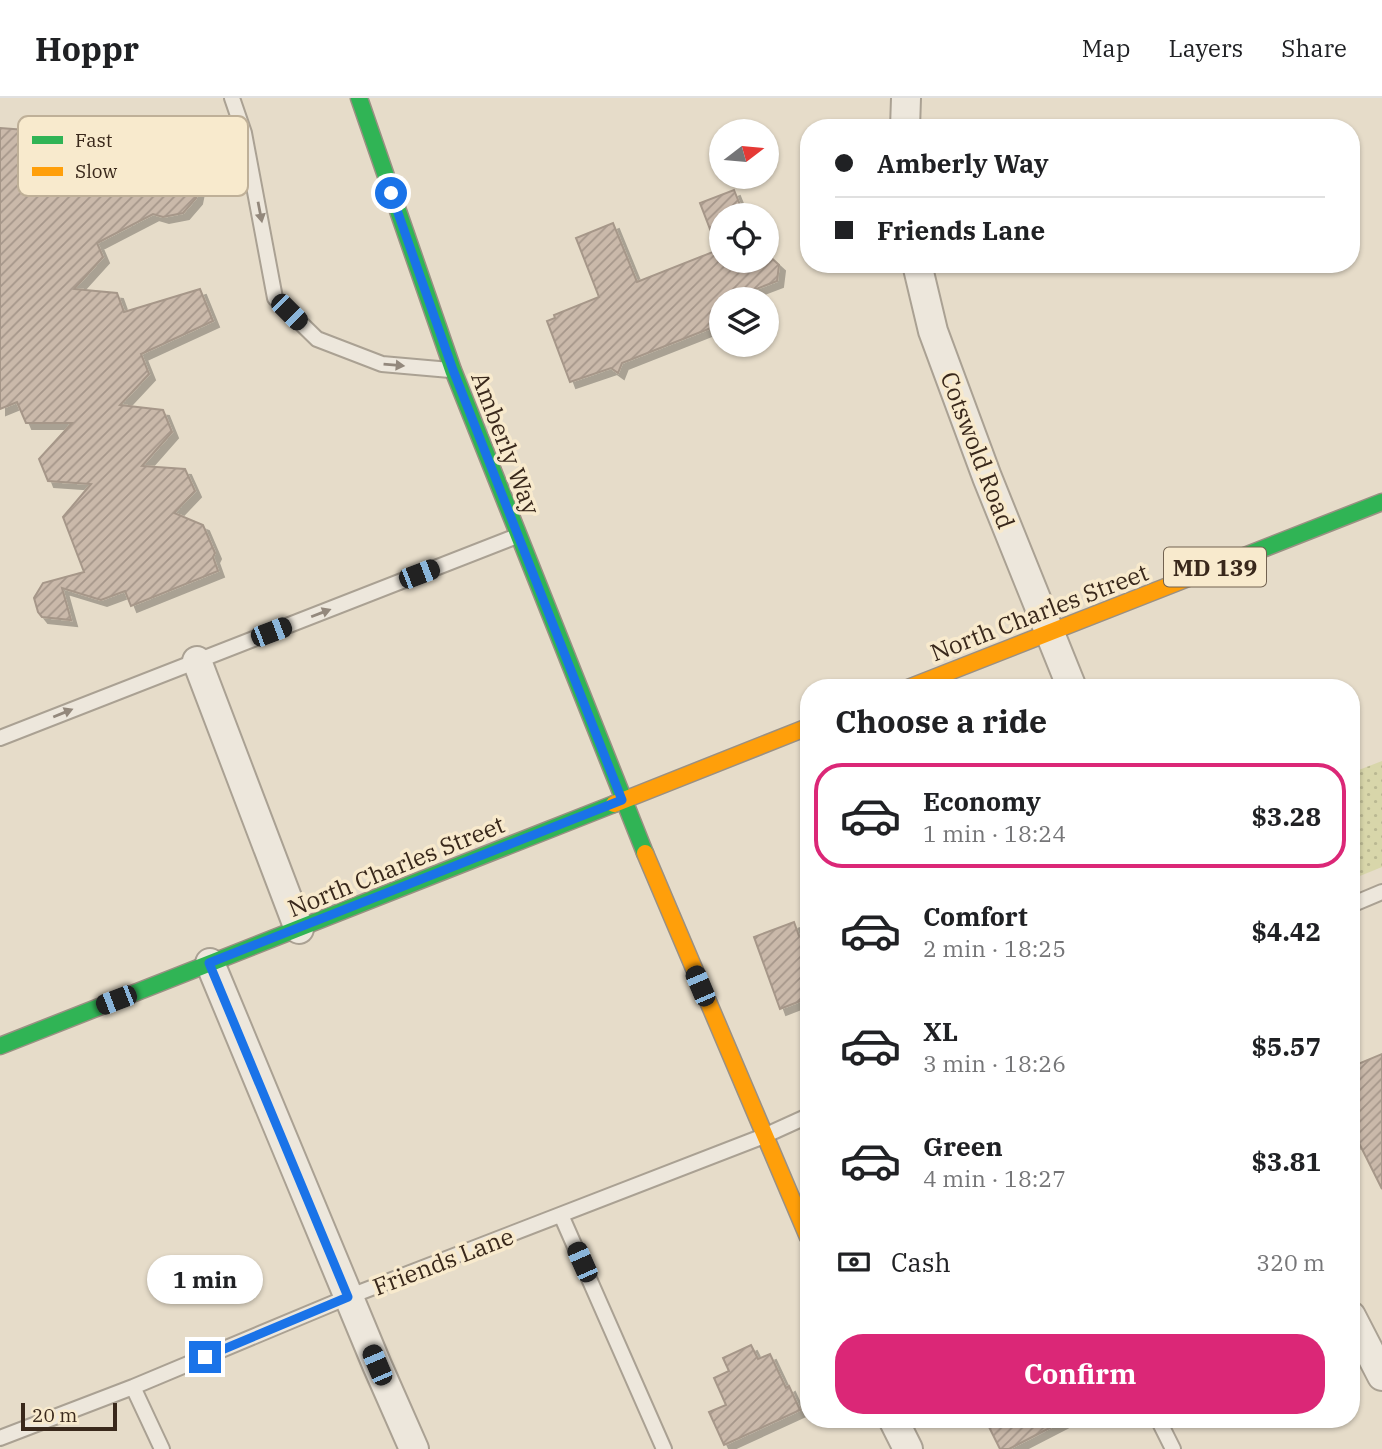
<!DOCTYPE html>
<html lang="en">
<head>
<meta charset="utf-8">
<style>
	:root { --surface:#fff; --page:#f2f2f2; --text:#202124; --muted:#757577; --line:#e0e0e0; --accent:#db2777 }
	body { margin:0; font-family:"IBM Plex Serif",serif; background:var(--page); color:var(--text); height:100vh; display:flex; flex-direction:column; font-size:26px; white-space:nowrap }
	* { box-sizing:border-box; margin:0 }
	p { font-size:23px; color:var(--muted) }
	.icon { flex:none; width:38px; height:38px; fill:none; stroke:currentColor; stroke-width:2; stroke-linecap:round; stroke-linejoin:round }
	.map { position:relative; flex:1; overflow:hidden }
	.drawer { position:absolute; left:800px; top:581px; width:560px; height:749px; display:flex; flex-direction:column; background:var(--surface); border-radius:28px; box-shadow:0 2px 5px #0004 }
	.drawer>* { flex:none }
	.banner { position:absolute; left:800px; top:21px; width:560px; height:154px; border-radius:28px; box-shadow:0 2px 5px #0004; display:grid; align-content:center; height:154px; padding:0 35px; background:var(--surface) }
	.needle { width:46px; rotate:74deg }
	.controls { position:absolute; left:709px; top:21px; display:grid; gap:14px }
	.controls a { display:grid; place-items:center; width:70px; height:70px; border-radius:50%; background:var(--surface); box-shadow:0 2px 5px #0004; font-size:35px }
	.scale { position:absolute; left:21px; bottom:18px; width:96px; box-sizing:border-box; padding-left:7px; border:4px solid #39281b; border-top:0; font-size:19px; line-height:24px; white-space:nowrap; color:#39281b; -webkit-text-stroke:5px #f8eacd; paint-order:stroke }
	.end { position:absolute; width:32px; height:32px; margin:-16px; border:9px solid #1a73e8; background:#fff; box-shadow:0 0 0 4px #fff }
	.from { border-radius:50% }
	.bubble { position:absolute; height:49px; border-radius:24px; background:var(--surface); box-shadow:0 2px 5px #0004; font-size:23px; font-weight:800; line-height:49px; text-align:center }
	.car { position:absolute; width:21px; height:42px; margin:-21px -10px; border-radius:9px; box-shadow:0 0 5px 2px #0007; background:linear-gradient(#222 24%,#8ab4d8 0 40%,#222 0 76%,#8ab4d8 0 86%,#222 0) }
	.banner b { display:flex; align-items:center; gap:24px; height:66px; font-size:26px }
	.banner b+b { border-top:2px solid var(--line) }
	.banner i { width:18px; height:18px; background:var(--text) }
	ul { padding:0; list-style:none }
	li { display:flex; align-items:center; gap:21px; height:105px; margin:0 14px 10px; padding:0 21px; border:4px solid transparent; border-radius:28px }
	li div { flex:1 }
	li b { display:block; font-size:26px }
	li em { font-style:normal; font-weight:800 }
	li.active { border-color:var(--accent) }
	li>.icon { width:63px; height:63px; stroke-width:1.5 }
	h2 { padding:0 35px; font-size:32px; line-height:84px }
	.pay { display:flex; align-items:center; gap:18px; height:77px; padding:0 35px; font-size:26px }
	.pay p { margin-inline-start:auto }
	.action { display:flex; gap:14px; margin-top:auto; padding:14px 35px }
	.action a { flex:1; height:80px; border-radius:28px; background:var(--accent); color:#fff; font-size:28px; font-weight:800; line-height:80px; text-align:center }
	header { display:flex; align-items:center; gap:42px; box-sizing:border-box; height:98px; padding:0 35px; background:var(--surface); border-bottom:2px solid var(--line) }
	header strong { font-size:33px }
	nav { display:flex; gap:38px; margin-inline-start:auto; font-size:24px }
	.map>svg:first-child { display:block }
</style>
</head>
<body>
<header>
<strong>Hoppr</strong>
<nav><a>Map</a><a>Layers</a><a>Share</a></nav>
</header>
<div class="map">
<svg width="1382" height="1351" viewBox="0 0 1382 1351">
	<defs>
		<pattern id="park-dots" width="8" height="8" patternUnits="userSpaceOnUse" patternTransform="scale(1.75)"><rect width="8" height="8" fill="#d8d6aa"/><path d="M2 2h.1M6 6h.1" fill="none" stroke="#bab892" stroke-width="1.8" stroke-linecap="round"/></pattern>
		<pattern id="building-hatch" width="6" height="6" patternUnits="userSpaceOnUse" patternTransform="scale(1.75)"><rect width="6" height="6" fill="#cab9aa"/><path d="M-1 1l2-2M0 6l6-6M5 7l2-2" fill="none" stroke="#a5968a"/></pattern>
		<filter id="shadow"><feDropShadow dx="6" dy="6" stdDeviation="0" flood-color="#0004"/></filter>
	</defs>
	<rect width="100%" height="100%" fill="#e6dcc9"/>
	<!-- park -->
	<path fill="url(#park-dots)" d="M 1382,663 L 1382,769 L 1355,780 L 1351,769 L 1351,675 Z"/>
	<!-- building -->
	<path fill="url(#building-hatch)" stroke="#a69789" stroke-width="2" filter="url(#shadow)" d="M 0,30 L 39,33 L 58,77 L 71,78 L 77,93 L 138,76 L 143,67 L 160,57 L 179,59 L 187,64 L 208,58 L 216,68 L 217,81 L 198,90 L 196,100 L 183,115 L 163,119 L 153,116 L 97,145 L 103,159 L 74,191 L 117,195 L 124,214 L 200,191 L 213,223 L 141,256 L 149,276 L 120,307 L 163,312 L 172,334 L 142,368 L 185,371 L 195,393 L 174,415 L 203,427 L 215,455 L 213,459 L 218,473 L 131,508 L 125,493 L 101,502 L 62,490 L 71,522 L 42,519 L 38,514 L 34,500 L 43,485 L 84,474 L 63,419 L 91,386 L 48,383 L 39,361 L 72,325 L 26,325 L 17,304 L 0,311 Z
		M 734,92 L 744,117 L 721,117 L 721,163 L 766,163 L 766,155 L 779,167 L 777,183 L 730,201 L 721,201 L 721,226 L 622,265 L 618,275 L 611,270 L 570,284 L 547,223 L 555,220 L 554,217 L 599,199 L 576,140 L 613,125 L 637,184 L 718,152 L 700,105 Z
		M 794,824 L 799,838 L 808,835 L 808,900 L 780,911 L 754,839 Z
		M 1382,956 L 1382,1091 L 1358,1043 L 1351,1046 L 1351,969 Z
		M 751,1247 L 758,1261 L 770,1256 L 786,1290 L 789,1288 L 800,1312 L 724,1347 L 709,1314 L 726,1307 L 714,1280 L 729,1273 L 723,1260 Z
		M 985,1321 L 1067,1321 L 1009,1351 L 1000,1351 Z"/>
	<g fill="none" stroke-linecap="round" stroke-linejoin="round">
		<defs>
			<path id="lane" d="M 232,0 L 244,35 L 275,200 L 317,241 L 382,266 L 450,272
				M 0,640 L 517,438
				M 1351,807 L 1382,794
				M 561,1117 L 664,1351
				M 133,1289 L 162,1351
				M 1158,1321 L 1173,1351
				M 0,1340 L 133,1289 L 348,1199 L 764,1038 L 808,1018"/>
			<path id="street" d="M 905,30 L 906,0
				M 917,166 L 933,233 L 987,379 L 1072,590
				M 197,563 L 299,831
				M 210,865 L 377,1267 L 414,1351
				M 1351,1218 L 1382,1278
				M 893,1321 L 908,1351"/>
			<path id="fast" d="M 359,0 L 453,272 L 645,755
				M 1196,477 L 1382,404
				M 0,948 L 614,706"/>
			<path id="slow" d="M 908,590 L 1196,477
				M 614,706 L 808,629
				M 645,755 L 808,1139"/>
		</defs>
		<!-- lane casing -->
		<use href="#lane" stroke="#aaa193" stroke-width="18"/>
		<!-- street casing -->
		<use href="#street" stroke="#aaa193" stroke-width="32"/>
		<!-- fast casing -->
		<use href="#fast" stroke="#9a9083" stroke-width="19"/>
		<!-- slow casing -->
		<use href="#slow" stroke="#9a9083" stroke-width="19"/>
		<!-- lane -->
		<use href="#lane" stroke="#ede7dc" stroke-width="14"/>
		<!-- street -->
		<use href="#street" stroke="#ede7dc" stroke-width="28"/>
		<!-- fast -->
		<use href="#fast" stroke="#30b455" stroke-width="16"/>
		<!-- slow -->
		<use href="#slow" stroke="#ff9f0a" stroke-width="16"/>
	</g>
	<!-- one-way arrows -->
	<defs><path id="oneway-solid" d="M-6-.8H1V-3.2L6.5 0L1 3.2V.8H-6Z" transform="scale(1.75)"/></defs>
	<g fill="#93887c">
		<use href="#oneway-solid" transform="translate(260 114) rotate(79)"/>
		<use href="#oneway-solid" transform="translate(394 267) rotate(5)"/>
		<use href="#oneway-solid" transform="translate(321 515) rotate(-21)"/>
		<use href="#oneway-solid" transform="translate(63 615) rotate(-22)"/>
	</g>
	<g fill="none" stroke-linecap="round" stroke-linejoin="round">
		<!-- route -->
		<path stroke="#1a73e8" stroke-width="9" d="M 205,1259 L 348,1199 L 209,865 L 622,702 L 453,272 L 391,95"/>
	</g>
	<g text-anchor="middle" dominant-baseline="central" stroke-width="7" stroke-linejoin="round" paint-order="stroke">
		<!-- shield labels -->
		<rect fill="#f8eacd" stroke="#726250" stroke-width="2" x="1164" y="449.5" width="102" height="39" rx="5"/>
		<g font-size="23" font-weight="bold" fill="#39281b">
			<text x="1215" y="469">MD 139</text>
		</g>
		<!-- street labels -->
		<g font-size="24" fill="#39281b" stroke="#f8eacd">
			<text transform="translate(506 345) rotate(69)">Amberly Way</text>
			<text transform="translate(978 352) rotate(69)">Cotswold Road</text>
			<text transform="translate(1039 514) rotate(-21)">North Charles Street</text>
			<text transform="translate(396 768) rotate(-22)">North Charles Street</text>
			<text transform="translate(443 1163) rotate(-21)">Friends Lane</text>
		</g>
	</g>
	<!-- legend -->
	<rect x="18" y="18" width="230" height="80" rx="10" fill="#f8eacd" stroke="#bfb098" stroke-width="2"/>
	<rect x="32" y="38" width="31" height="8" fill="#30b455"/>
	<rect x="32" y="69" width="31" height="9" fill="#ff9f0a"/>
	<g font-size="19" fill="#39281b">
		<text x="75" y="49">Fast</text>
		<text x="75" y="80">Slow</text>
	</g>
</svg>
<div class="controls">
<a><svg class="needle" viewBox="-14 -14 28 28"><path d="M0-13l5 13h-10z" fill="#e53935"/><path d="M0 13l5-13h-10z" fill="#757577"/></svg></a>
<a><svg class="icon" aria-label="locate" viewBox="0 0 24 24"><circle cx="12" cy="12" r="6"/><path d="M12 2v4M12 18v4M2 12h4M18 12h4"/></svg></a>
<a><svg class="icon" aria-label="layers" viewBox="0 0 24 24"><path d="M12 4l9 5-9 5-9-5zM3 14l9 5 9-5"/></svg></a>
</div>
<div class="scale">20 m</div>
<i class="end from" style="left:391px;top:95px"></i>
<i class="end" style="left:205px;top:1259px"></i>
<div class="bubble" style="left:147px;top:1157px;width:116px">1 min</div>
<i class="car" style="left:289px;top:214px;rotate:135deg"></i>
<i class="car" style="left:419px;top:476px;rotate:69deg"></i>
<i class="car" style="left:271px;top:534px;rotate:69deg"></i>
<i class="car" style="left:700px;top:888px;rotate:337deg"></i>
<i class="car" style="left:116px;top:902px;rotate:249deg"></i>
<i class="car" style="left:582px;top:1164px;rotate:336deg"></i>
<i class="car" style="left:377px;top:1267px;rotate:337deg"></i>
<div class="banner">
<b><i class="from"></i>Amberly Way</b>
<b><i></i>Friends Lane</b>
</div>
<section class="drawer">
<h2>Choose a ride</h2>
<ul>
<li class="active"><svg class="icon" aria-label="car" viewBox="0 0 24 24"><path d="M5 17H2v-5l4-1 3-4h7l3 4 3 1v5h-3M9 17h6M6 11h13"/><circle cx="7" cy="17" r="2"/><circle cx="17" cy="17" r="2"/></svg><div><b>Economy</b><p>1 min · 18:24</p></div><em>$3.28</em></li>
<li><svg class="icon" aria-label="car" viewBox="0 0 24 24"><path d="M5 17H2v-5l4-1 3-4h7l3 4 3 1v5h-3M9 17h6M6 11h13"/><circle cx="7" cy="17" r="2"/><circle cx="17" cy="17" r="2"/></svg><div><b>Comfort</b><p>2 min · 18:25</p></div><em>$4.42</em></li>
<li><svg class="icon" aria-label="car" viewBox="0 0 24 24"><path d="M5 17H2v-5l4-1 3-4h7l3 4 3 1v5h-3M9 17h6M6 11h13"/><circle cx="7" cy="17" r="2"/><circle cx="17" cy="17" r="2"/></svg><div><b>XL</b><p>3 min · 18:26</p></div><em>$5.57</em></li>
<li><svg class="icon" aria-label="car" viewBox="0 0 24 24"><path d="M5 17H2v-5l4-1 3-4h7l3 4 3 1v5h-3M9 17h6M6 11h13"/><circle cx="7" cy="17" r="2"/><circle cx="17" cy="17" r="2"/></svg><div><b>Green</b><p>4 min · 18:27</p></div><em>$3.81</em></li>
</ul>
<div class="pay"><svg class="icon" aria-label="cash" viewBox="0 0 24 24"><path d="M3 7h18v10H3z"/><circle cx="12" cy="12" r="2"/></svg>Cash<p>320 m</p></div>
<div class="action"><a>Confirm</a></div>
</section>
</div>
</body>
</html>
